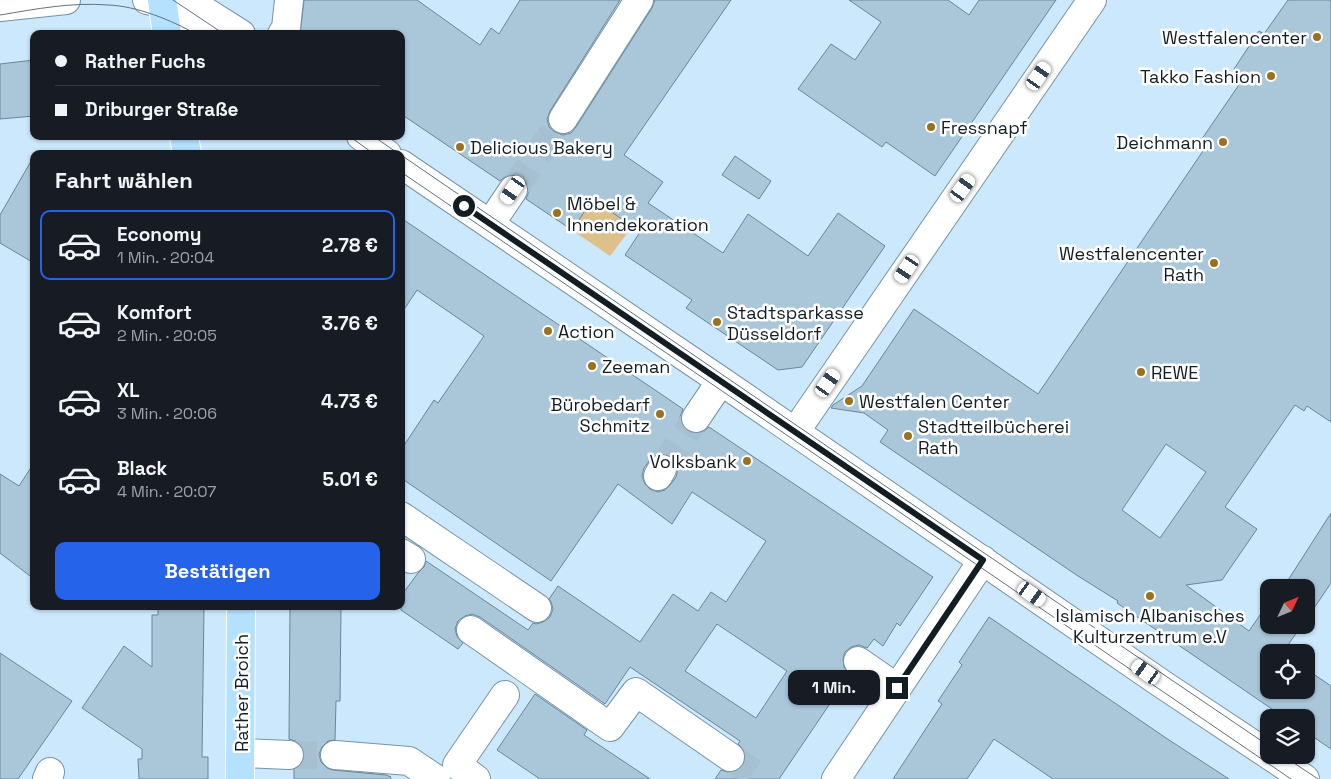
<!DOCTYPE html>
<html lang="de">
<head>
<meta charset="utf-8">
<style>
	:root { --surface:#171b24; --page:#242831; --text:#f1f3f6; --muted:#9ea1a6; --line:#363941; --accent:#2563eb }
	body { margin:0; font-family:"Space Grotesk",sans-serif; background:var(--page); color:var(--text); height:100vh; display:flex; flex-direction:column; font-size:19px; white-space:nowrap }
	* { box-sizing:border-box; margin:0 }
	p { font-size:16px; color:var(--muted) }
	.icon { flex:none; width:28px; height:28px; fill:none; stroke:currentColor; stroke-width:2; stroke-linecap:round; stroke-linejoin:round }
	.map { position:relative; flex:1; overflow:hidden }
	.sheet { position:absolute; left:30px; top:150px; width:375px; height:460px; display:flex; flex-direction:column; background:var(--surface); border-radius:10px; box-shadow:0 1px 4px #0004 }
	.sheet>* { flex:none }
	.top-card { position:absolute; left:30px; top:30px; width:375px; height:110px; border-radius:10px; box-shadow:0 1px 4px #0004; display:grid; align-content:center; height:110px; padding:0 25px; background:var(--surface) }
	.needle { width:32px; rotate:47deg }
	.controls { position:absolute; left:1260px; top:579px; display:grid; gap:10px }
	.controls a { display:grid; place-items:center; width:55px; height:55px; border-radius:10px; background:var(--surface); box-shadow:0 1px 4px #0004; font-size:25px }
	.end { position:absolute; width:22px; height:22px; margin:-11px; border:6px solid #121d24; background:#fff; box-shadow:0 0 0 2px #fff }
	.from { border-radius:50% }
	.bubble { position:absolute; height:35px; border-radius:10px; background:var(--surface); box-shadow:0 1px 4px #0004; font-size:16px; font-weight:600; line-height:35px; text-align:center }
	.car { position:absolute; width:15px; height:30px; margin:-15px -8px; border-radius:6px; box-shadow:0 0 4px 1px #0007; background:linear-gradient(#fff 24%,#345 0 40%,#fff 0 76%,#345 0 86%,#fff 0) }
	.top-card b { display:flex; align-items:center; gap:18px; height:48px; font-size:19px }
	.top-card b+b { border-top:1px solid var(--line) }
	.top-card i { width:12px; height:12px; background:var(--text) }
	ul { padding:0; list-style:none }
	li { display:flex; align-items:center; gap:15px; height:70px; margin:0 10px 8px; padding:0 15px; border:2px solid transparent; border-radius:10px }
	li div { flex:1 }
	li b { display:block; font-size:19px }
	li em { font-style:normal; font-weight:600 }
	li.current { border-color:var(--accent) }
	li>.icon { width:45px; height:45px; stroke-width:1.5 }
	h2 { padding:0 25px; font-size:22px; line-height:60px }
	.cta { display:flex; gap:10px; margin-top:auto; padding:10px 25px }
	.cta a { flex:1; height:58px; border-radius:10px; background:var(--accent); color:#fff; font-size:20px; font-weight:600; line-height:58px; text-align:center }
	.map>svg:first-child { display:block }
</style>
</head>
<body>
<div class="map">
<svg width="1331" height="779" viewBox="0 0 1331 779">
	<rect width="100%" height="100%" fill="#cbe8fc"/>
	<!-- green -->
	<path fill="#dec08b" d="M 593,199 L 632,227 L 610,256 L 572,230 Z"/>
	<!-- building -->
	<path fill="#aac7da" stroke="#6a8597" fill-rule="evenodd" d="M 304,0 L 417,0 L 480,45 L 491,28 L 499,34 L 520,0 L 620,0 L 550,111 L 547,119 L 549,127 L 555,132 L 563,135 L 571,133 L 576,127 L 652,8 L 655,0 L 731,0 L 624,155 L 663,182 L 648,203 L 723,253 L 748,214 L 808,256 L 838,213 L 885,246 L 802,367 L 778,370 L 686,308 L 692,300 L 625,255 L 640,232 L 593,199 L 572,230 L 526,199 L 529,191 L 527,184 L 522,177 L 514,174 L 506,176 L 500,181 L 401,114 L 401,34 L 300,34 Z
		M 849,0 L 948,0 L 969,15 L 979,0 L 1056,0 L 935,176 L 886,142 L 882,147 L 798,89 L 831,44 L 855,60 L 881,22 Z
		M 1288,0 L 1331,0 L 1331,422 L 1307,406 L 1304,411 L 1295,405 L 1225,507 L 1257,529 L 1222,580 L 1186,585 L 1249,631 L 1269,602 L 1269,625 L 1302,625 L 1283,652 L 1269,652 L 1269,690 L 1306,690 L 1306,669 L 1331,686 L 1331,749 L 1306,732 L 1306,718 L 1285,718 L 1117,603 L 1118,601 L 1078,576 L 880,442 L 888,430 L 864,413 L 831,408 L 833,405 L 862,386 L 914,309 L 1038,394 L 1203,151 L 1195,149 L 1245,76 L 1234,69 L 1259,31 L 1264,34 ZM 1166,444 L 1206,472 L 1160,538 L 1122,510 Z
		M 34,60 L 34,116 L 0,119 L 0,64 Z
		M 34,156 L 34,263 L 0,243 L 0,215 Z
		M 735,156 L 771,181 L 759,199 L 722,175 Z
		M 401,218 L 683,409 L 680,417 L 682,425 L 687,431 L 695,434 L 703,432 L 709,427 L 933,577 L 900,626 L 897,623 L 883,646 L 874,639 L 867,648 L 859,645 L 851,647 L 845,652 L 843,659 L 844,667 L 850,674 L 779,779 L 715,779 L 721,770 L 728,772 L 736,771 L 743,765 L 746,758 L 744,750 L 738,744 L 740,741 L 630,667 L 605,704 L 480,617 L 472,614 L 465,616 L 458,621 L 455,629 L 457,636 L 463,643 L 458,649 L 401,610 L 401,596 L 418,573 L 424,567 L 426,561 L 528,630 L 533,623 L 536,624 L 543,622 L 550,617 L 553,609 L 551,602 L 549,599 L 558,586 L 640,642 L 673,594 L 698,611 L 711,592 L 726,602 L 766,541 L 692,492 L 672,524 L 618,484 L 551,581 L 401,478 L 401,450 L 434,400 L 438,403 L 484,336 L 417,290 L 401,314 ZM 661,453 L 669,455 L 675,461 L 678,469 L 676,477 L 671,484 L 665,490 L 658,492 L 650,489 L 645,484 L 642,476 L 644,468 L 649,461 L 654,456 ZM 717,624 L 787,671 L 756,718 L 685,671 Z
		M 34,463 L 34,579 L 0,553 L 0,474 L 19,486 Z
		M 1331,513 L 1331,583 L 1306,620 L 1306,588 L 1283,588 Z
		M 158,606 L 204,606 L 202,757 L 208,757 L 208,779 L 139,779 L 138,759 L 142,759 L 142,749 L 82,708 L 124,646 L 152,667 L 152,615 L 158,615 Z
		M 290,606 L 341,606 L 340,701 L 336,701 L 335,740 L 328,741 L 322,747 L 319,754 L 321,762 L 327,768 L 333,770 L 386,775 L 391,777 L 390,779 L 294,779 L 294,769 L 302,764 L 305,755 L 303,748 L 298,742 L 289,739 Z
		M 989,617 L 1166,738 L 1229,779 L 1053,779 L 994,739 L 967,779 L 893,779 L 942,704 L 938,701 L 962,665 L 959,662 Z
		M 0,653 L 72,701 L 18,779 L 0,779 Z
		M 535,694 L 587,730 L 584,735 L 650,779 L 540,779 L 497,750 Z"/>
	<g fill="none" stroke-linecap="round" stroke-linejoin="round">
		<!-- minor-tunnel -->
		<path stroke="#a6bfd1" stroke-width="28" stroke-dasharray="28 14" stroke-linecap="butt" d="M 513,190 L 563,119
			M 662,469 L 696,418
			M 289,755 L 335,755
			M 730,757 L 763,779"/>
		<defs>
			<path id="minor" d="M 147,0 L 162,3 L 208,34
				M 193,0 L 195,5 L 241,34
				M 0,7 L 66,0
				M 282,34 L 286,28 L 289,0
				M 563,119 L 639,0
				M 361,136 L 387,154
				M 401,164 L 721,381 L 1162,684 L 1269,755
				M 490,224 L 513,190
				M 696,418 L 721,381
				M 795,432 L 1092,0
				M 658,476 L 662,469
				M 401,516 L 537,608
				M 401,553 L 411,559
				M 471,630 L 610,727 L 636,692 L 730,757
				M 858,661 L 897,688
				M 241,753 L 289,755
				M 335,755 L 409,761 L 436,779
				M 1269,755 L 1305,779
				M 47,779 L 50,772
				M 476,779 L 457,765 L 505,695
				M 836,779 L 983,560"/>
			<path id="major" d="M 162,0 L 167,34
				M 184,136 L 187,154
				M 240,779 L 241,606"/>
		</defs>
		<!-- minor casing -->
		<use href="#minor" stroke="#7893a5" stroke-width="30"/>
		<!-- major casing -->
		<use href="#major" stroke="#fff" stroke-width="30"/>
		<!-- minor -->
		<use href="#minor" stroke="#fff" stroke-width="28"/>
		<!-- major -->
		<use href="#major" stroke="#b3e1fe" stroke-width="28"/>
		<!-- tram -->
		<path stroke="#60727f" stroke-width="1" d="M 173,0 L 224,34
			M 0,15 C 36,9 72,2 108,5 C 137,6 171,20 196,34
			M 349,136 L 374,154
			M 373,136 L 399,154
			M 401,155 L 875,479 L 1269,746
			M 401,172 L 1291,779
			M 1282,755 L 1318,779"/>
	</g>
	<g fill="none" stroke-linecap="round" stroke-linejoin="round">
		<!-- route -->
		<path stroke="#121d24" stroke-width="6" d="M 464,206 L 983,560 L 897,688"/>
	</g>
	<!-- markers -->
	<g fill="#9a721f" stroke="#fff" stroke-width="2">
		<circle cx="1317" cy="37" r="5"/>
		<circle cx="1271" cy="76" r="5"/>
		<circle cx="931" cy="127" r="5"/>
		<circle cx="1223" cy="142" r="5"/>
		<circle cx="460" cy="147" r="5"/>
		<circle cx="557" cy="213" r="5"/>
		<circle cx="1214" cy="263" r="5"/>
		<circle cx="717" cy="322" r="5"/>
		<circle cx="548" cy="331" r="5"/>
		<circle cx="592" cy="366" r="5"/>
		<circle cx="1141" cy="372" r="5"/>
		<circle cx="849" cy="401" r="5"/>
		<circle cx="660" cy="414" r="5"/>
		<circle cx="908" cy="436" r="5"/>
		<circle cx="747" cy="461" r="5"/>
		<circle cx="1150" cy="596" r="5"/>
	</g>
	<g text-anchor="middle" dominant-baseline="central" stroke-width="5" stroke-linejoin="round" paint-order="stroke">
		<!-- poi labels -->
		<g font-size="18" fill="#121d24" stroke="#fff" text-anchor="start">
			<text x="1307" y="37" text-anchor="end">Westfalencenter</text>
			<text x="1261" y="76" text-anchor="end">Takko Fashion</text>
			<text x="941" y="127">Fressnapf</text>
			<text x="1213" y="142" text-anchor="end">Deichmann</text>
			<text x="470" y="147">Delicious Bakery</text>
			<text x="567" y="203">Möbel &amp;<tspan x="567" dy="21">Innendekoration</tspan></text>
			<text x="1204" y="253" text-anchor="end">Westfalencenter<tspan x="1204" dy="21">Rath</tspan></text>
			<text x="727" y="312">Stadtsparkasse<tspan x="727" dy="21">Düsseldorf</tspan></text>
			<text x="558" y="331">Action</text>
			<text x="602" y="366">Zeeman</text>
			<text x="1151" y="372">REWE</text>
			<text x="859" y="401">Westfalen Center</text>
			<text x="650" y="404" text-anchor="end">Bürobedarf<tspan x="650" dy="21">Schmitz</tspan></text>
			<text x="918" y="426">Stadtteilbücherei<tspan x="918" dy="21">Rath</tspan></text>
			<text x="737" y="461" text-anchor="end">Volksbank</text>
			<text x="1150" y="615" text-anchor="middle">Islamisch Albanisches<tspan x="1150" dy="21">Kulturzentrum e.V</tspan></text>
		</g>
		<!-- street labels -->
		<g font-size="18" fill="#121d24" stroke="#fff">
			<text transform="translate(241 693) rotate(-90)">Rather Broich</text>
		</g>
	</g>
</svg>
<div class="controls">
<a><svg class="needle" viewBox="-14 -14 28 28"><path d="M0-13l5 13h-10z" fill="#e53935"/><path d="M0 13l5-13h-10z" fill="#9ea1a6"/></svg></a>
<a><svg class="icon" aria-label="locate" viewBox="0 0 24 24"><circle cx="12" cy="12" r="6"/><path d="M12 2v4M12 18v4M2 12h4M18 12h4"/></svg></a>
<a><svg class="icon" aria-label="layers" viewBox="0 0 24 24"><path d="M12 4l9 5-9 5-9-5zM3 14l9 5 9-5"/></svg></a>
</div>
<i class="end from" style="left:464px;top:206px"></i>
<i class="end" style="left:897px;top:688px"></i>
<div class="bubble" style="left:788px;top:670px;width:92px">1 Min.</div>
<i class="car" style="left:1039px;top:76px;rotate:35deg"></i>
<i class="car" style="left:963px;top:188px;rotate:36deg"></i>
<i class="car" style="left:513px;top:190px;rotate:215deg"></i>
<i class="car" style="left:907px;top:269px;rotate:214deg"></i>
<i class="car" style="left:828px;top:383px;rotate:35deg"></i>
<i class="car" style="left:1032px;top:594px;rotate:125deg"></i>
<i class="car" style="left:1146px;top:672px;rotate:305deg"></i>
<div class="top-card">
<b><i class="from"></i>Rather Fuchs</b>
<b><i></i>Driburger Straße</b>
</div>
<section class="sheet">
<h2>Fahrt wählen</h2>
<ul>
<li class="current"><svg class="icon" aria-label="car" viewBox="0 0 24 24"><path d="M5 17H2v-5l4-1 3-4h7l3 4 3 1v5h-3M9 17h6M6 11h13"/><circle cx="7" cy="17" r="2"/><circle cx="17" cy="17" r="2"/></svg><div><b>Economy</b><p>1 Min. · 20:04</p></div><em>2.78 €</em></li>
<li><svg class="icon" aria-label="car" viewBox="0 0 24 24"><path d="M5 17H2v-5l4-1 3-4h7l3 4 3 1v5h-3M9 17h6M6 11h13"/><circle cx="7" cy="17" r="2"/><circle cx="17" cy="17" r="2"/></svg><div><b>Komfort</b><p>2 Min. · 20:05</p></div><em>3.76 €</em></li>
<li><svg class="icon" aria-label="car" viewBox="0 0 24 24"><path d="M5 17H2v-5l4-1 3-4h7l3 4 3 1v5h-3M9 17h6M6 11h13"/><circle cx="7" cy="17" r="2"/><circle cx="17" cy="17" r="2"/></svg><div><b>XL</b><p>3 Min. · 20:06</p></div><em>4.73 €</em></li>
<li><svg class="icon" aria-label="car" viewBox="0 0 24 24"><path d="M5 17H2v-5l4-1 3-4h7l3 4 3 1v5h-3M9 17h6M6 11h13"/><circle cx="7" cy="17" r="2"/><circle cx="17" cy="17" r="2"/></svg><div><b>Black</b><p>4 Min. · 20:07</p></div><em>5.01 €</em></li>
</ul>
<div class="cta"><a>Bestätigen</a></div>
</section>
</div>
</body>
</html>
